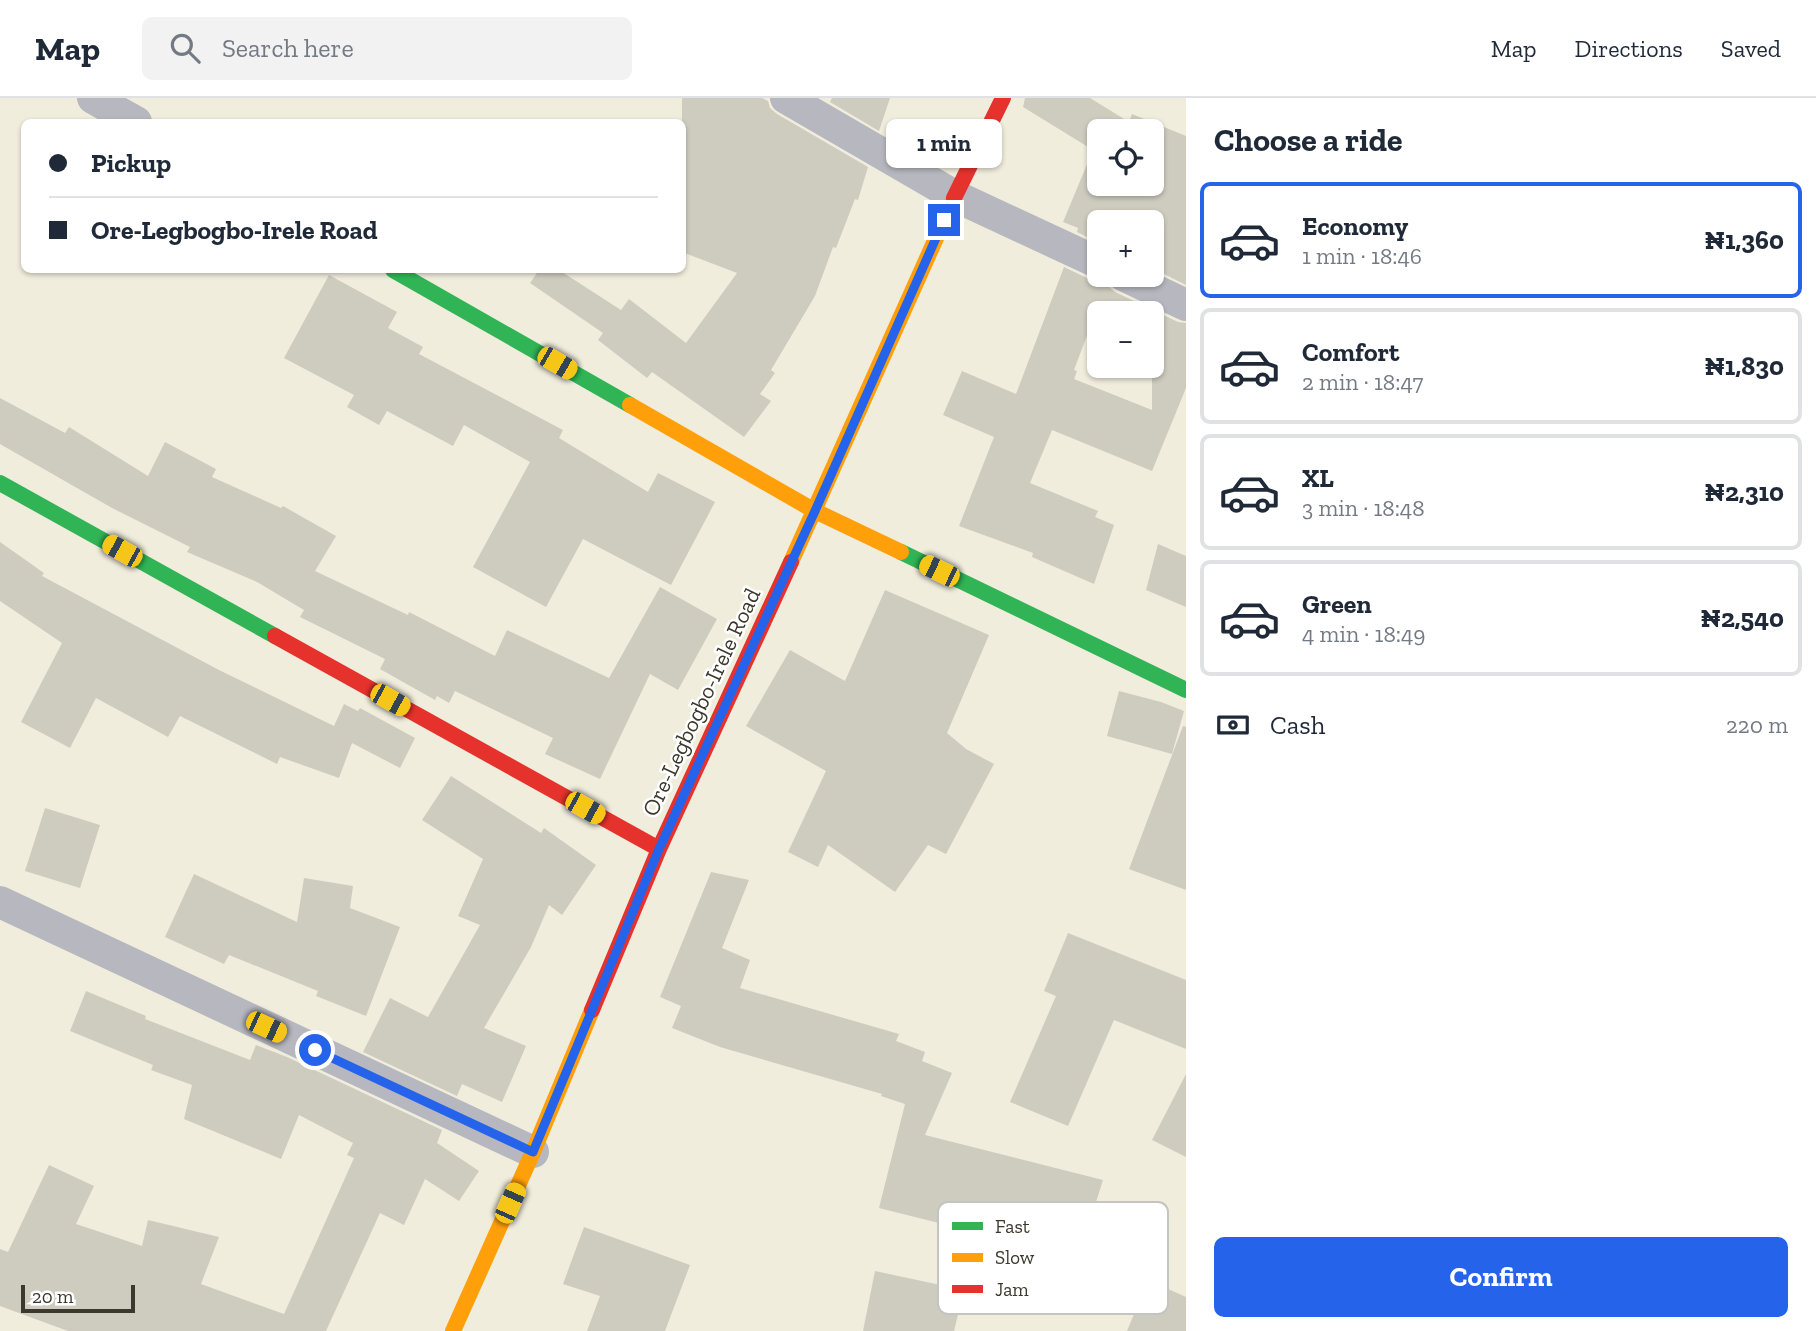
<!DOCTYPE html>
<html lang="en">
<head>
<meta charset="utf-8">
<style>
	:root { --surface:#fff; --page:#f2f2f3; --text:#1f2937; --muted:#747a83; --line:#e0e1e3; --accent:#2563eb }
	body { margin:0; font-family:"Zilla Slab",serif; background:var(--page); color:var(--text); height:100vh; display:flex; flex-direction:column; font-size:26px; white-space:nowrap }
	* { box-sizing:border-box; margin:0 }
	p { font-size:23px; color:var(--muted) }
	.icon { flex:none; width:38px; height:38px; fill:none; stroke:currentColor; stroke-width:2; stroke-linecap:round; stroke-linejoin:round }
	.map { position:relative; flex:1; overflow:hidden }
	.drawer { display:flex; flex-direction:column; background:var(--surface); width:630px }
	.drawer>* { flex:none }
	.top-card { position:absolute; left:21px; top:21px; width:665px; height:154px; border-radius:10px; box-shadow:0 2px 5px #0004; display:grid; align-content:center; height:154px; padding:0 28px; background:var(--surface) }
	.fabs { position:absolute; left:1087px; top:21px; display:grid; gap:14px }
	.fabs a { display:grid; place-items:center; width:77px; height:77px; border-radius:10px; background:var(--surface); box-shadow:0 2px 5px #0004; font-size:35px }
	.scale { position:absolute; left:21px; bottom:18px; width:114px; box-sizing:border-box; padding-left:7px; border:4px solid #3b392d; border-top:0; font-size:19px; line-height:24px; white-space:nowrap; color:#3b392d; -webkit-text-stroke:5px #fff; paint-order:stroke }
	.end { position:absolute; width:32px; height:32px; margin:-16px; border:9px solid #2563eb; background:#fff; box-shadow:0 0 0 4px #fff }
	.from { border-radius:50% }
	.bubble { position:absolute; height:49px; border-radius:10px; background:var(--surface); box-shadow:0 2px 5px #0004; font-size:23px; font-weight:800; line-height:49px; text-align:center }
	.car { position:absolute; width:21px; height:42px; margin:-21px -10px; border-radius:9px; box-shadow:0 0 5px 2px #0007; background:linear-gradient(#f5c518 24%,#345 0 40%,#f5c518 0 76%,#345 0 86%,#f5c518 0) }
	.top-card b { display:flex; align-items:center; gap:24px; height:66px; font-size:26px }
	.top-card b+b { border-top:2px solid var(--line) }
	.top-card i { width:18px; height:18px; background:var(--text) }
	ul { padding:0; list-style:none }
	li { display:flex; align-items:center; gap:21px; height:116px; margin:0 14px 10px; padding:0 14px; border:4px solid var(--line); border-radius:10px }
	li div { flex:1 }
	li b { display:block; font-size:26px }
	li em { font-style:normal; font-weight:800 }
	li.on { border-color:var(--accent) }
	li>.icon { width:63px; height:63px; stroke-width:1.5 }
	h2 { padding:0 28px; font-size:32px; line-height:84px }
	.pay { display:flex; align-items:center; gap:18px; height:77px; padding:0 28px; font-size:26px }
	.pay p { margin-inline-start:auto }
	.action { display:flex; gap:14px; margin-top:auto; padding:14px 28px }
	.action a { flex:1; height:80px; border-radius:10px; background:var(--accent); color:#fff; font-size:28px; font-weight:800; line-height:80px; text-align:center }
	header { display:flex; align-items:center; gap:42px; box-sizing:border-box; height:98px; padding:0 35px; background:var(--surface); border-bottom:2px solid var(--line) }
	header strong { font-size:33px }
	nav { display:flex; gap:38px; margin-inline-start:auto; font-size:24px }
	.search { width:490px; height:63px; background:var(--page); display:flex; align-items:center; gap:18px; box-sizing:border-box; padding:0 24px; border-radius:10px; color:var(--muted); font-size:26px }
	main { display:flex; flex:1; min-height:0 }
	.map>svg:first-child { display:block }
</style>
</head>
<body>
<header>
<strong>Map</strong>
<div class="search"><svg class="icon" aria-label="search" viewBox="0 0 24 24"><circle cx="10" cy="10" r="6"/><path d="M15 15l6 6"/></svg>Search here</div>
<nav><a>Map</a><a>Directions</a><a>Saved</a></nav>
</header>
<main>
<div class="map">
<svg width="1186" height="1233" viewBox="0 0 1186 1233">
	<rect width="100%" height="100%" fill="#f0eddd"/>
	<!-- building -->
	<path fill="#ceccbf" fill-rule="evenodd" d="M 682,0 L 762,0 L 768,3 L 770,10 L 777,16 L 868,69 L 858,102 L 855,101 L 836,150 L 833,149 L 815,198 L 771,272 L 775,275 L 760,296 L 771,303 L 744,339 L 652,274 L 647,280 L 598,242 L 603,235 L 530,185 L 539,172 L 559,172 L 621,212 L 629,201 L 686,245 L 737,175 L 682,154 Z
		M 832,0 L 890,0 L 879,33 L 830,4 Z
		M 1025,0 L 1090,0 L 1129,24 L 1132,16 L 1186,38 L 1186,187 L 1152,170 L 1152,124 L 1099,124 L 1099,145 L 1077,134 L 1078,130 L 1063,124 L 1093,52 L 1023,9 ZM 1099,33 L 1152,33 L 1152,86 L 1099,86 Z
		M 1064,169 L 1091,182 L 1106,182 L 1108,188 L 1115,194 L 1178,224 L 1186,225 L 1186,290 L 1152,373 L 1052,332 L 1030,385 L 1098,413 L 1095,419 L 1114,427 L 1094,486 L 1032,459 L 1033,455 L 959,428 L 994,339 L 943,317 L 962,273 L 1016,296 ZM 1100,203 L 1142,215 L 1152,215 L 1152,312 L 1074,281 L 1077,273 L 1074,272 Z
		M 329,177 L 397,214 L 388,230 L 423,249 L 419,256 L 563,332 L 559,340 L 648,394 L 658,375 L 715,404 L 671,487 L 583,441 L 546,509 L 473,469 L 530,364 L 464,327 L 453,348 L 387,313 L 379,327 L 347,309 L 354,297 L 284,260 Z
		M 0,300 L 65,335 L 69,329 L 148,378 L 165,344 L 216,371 L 212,379 L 281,410 L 283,408 L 336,438 L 315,473 L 408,517 L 409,514 L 495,558 L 507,532 L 609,580 L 660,489 L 717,521 L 678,592 L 650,576 L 600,681 L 545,656 L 553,640 L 455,593 L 449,605 L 437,598 L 435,602 L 380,571 L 385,561 L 300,519 L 304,512 L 257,484 L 187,454 L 190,449 L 112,410 L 0,346 Z
		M 0,444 L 44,475 L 42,478 L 219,572 L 334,628 L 344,606 L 358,613 L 360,610 L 415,640 L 400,670 L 352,645 L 339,680 L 280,659 L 277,666 L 180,618 L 168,639 L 96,600 L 70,650 L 21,624 L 62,545 L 0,503 Z
		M 1158,446 L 1186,458 L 1186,509 L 1146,492 Z
		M 885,492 L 989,537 L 947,635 L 966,651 L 994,666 L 946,756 L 928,747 L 895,794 L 828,747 L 818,769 L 788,754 L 826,673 L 746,628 L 790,552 L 845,583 Z
		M 1119,593 L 1161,604 L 1184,613 L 1172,656 L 1107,638 Z
		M 1183,628 L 1186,629 L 1186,792 L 1129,771 Z
		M 451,678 L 541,735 L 544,730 L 596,767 L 562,817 L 549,807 L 531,849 L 484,930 L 526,948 L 502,1004 L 462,986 L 457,998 L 363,954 L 390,900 L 428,919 L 480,827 L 458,818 L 483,761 L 422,722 Z
		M 45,710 L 100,727 L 80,790 L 25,773 Z
		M 711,774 L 749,782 L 722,850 L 750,862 L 740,890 L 899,936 L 896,943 L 925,954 L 922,963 L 952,975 L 925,1037 L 1103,1082 L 1081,1151 L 1038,1137 L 1034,1149 L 879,1110 L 905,1006 L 881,998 L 882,996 L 720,949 L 672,930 L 681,908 L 660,899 Z
		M 194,776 L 297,824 L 304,780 L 353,788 L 350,810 L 400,829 L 366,918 L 316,898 L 318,893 L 229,857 L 224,866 L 165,839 Z
		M 1068,835 L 1186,882 L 1186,951 L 1114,922 L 1068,1028 L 1010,1004 L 1056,898 L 1044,893 Z
		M 86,893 L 146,918 L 145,921 L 250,962 L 256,947 L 287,959 L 442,1032 L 437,1045 L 479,1073 L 459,1103 L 425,1081 L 404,1127 L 380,1115 L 326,1233 L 68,1233 L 0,1208 L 0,1151 L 8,1154 L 49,1067 L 94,1088 L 76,1126 L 142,1148 L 148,1122 L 219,1139 L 201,1186 L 284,1216 L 354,1060 L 347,1057 L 353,1045 L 299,1017 L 281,1061 L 184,1021 L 192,987 L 151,972 L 153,967 L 70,933 Z
		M 1186,976 L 1186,1059 L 1152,1042 Z
		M 584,1129 L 690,1167 L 665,1233 L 587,1233 L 600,1198 L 563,1186 Z
		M 875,1173 L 964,1192 L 954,1233 L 863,1233 Z
		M 1148,1182 L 1186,1199 L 1186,1233 L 1127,1233 Z"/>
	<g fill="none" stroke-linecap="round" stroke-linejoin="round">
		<!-- street -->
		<path stroke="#b7b7bf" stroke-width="32" d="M 93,0 L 136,24
			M 786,0 L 955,98 L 1099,165
			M 1123,177 L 1186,207
			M 0,804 L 533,1054"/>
		<!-- fast -->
		<path stroke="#30b455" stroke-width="16" d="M 393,172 L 630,307
			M 0,385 L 275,538
			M 901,454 L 1186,592"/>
		<!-- slow -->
		<path stroke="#ff9f0a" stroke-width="16" d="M 630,307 L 815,413 L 901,454
			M 791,464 L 954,100
			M 453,1233 L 533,1054 L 592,912"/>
		<!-- jam -->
		<path stroke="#e5322d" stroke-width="16" d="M 954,100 L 1003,0
			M 275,538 L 659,751
			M 592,912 L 659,751 L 791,464"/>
	</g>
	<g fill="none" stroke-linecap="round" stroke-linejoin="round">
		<!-- route -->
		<path stroke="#2563eb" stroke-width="9" d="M 315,952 L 533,1054 L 659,751 L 815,413 L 944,122"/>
	</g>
	<g text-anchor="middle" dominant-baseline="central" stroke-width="5" stroke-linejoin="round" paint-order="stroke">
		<!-- street labels -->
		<g font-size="23" fill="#3b392d" stroke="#fff">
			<text transform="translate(701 604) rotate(-65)">Ore-Legbogbo-Irele Road</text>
		</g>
	</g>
	<!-- legend -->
	<rect x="938" y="1104" width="230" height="112" rx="10" fill="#fff" stroke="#c4c4c0" stroke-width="2"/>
	<rect x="952" y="1124" width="31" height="8" fill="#30b455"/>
	<rect x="952" y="1155" width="31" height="9" fill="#ff9f0a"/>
	<rect x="952" y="1187" width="31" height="8" fill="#e5322d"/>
	<g font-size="19" fill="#3b392d">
		<text x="995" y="1135">Fast</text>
		<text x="995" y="1166">Slow</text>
		<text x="995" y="1198">Jam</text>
	</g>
</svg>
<div class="fabs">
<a><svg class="icon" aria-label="locate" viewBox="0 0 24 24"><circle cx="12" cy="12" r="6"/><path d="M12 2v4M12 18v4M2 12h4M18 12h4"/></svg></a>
<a>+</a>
<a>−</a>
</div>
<div class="scale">20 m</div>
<i class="end from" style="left:315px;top:952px"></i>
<i class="end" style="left:944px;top:122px"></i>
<div class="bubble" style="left:886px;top:21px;width:116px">1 min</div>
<i class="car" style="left:557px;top:265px;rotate:120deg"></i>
<i class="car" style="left:122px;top:453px;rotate:299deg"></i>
<i class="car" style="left:939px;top:473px;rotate:296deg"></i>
<i class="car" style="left:390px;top:602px;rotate:119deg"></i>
<i class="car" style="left:585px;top:710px;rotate:119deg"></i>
<i class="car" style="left:266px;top:929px;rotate:115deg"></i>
<i class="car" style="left:510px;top:1105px;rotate:24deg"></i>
<div class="top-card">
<b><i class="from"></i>Pickup</b>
<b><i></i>Ore-Legbogbo-Irele Road</b>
</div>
</div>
<section class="drawer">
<h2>Choose a ride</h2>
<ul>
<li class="on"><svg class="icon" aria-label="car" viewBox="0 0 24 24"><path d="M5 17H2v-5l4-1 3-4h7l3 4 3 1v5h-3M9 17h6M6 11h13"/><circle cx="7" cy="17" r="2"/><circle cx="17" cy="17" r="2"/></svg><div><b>Economy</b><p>1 min · 18:46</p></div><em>₦1,360</em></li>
<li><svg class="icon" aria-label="car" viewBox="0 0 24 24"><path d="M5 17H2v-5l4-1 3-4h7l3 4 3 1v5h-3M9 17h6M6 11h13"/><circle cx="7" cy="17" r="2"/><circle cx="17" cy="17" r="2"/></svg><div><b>Comfort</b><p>2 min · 18:47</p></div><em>₦1,830</em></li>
<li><svg class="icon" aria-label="car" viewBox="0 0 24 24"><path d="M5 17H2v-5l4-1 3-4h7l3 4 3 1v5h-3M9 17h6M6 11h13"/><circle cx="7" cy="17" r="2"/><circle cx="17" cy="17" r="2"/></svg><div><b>XL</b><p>3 min · 18:48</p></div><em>₦2,310</em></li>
<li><svg class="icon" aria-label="car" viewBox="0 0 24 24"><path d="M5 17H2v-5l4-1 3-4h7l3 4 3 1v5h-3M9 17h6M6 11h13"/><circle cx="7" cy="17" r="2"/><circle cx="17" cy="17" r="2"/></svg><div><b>Green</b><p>4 min · 18:49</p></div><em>₦2,540</em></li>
</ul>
<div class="pay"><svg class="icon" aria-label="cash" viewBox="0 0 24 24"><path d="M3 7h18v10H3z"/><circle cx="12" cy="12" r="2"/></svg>Cash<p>220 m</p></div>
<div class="action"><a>Confirm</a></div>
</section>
</main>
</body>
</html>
